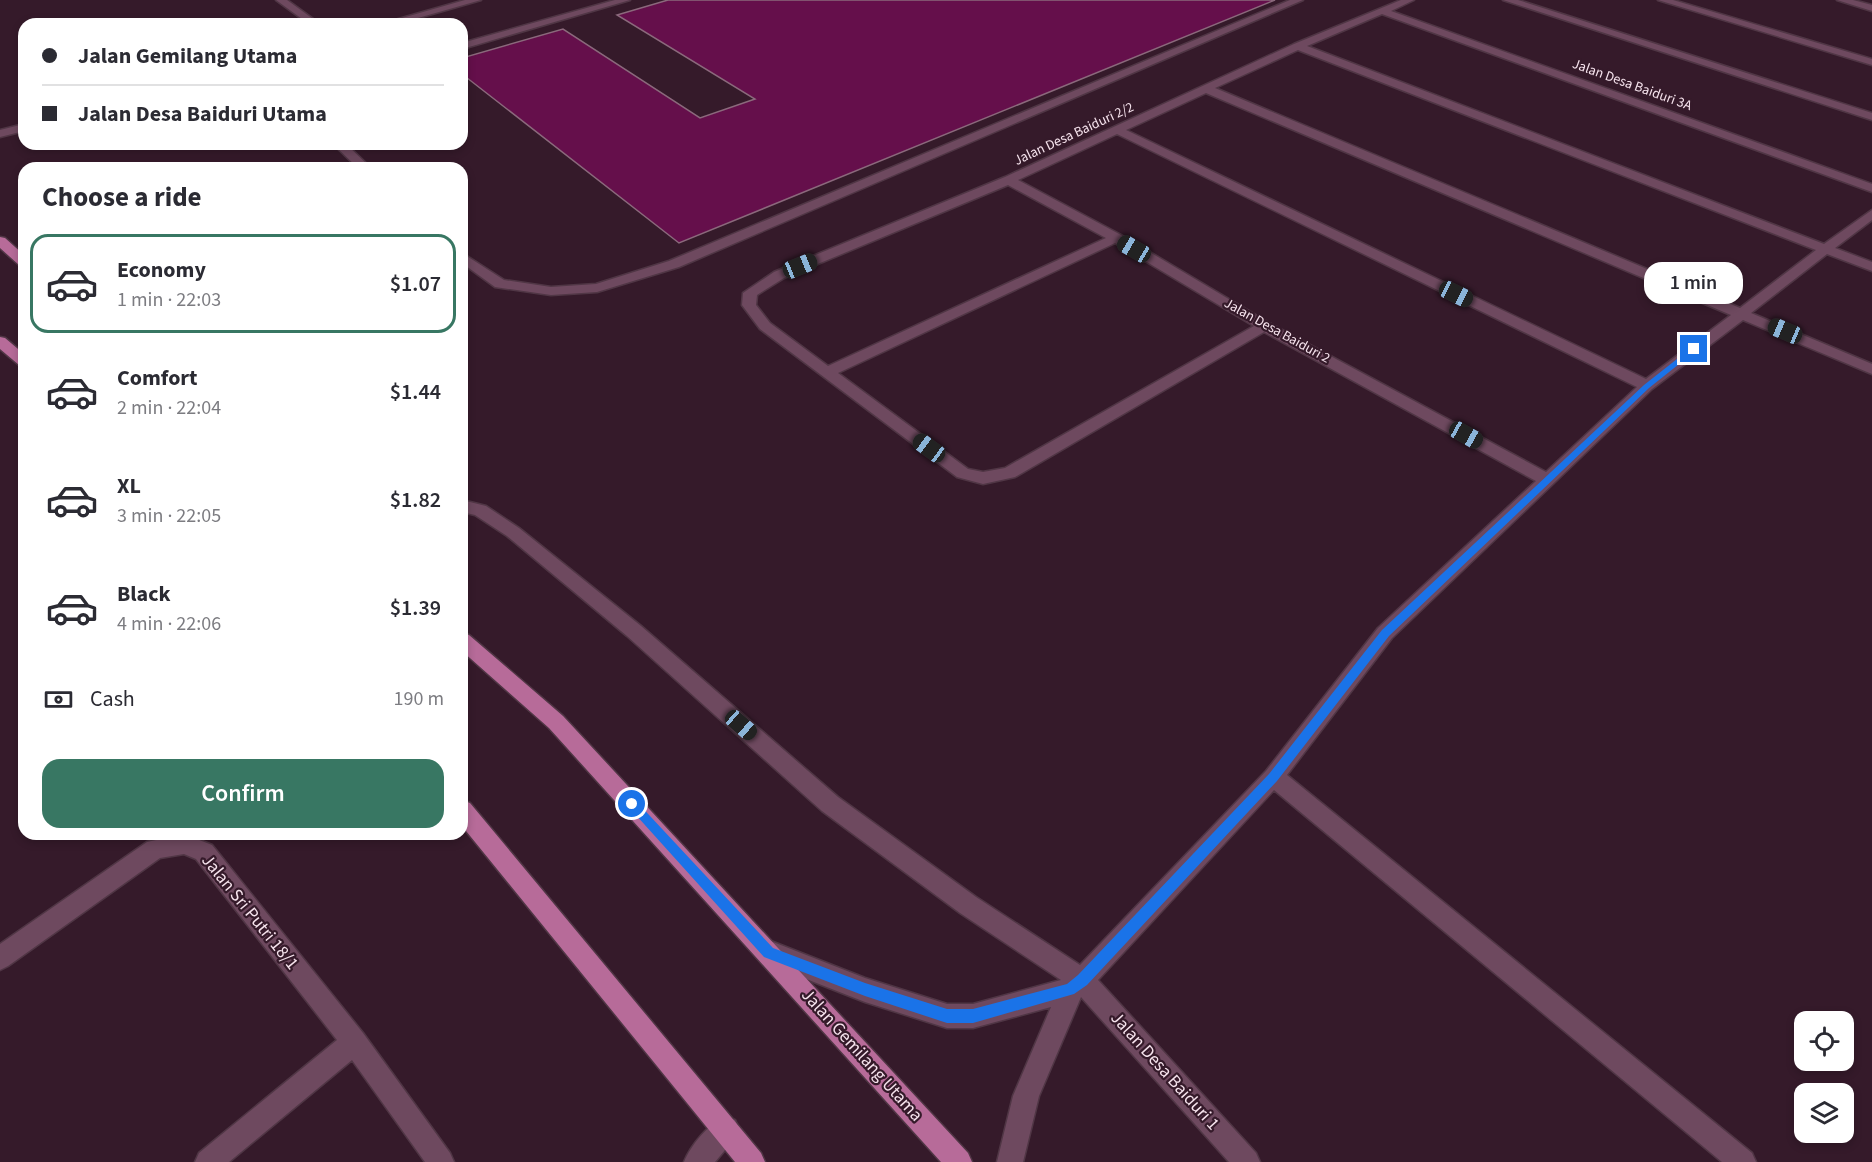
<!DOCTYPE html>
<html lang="en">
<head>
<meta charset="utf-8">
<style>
	:root { --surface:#fff; --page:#f7f7f7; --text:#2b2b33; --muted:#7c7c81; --line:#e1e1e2; --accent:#387763 }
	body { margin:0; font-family:"Source Sans 3",sans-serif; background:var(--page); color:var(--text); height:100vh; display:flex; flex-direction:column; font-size:22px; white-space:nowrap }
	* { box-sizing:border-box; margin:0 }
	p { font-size:20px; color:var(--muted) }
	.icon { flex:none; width:33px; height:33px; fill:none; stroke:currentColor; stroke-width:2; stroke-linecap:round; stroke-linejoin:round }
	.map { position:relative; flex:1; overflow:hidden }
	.side { position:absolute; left:18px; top:162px; width:450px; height:678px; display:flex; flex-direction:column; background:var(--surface); border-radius:18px; box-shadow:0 3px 9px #0003 }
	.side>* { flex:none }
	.top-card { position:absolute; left:18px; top:18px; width:450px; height:132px; border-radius:18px; box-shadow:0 3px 9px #0003; display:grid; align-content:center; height:132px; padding:0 24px; background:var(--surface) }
	.fabs { position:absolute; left:1794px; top:1011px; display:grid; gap:12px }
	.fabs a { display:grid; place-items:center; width:60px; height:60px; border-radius:12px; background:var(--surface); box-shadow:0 3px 9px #0003; font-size:30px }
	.end { position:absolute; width:27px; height:27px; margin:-14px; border:8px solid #1a73e8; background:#fff; box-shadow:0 0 0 3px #fff }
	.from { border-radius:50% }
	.bubble { position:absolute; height:42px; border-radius:18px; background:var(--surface); box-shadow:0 3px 9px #0003; font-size:20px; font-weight:600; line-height:42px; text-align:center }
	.car { position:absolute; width:18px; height:36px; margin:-18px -9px; border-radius:8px; box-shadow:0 0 4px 2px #0007; background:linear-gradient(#222 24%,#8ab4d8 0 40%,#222 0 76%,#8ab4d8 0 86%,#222 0) }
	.top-card b { display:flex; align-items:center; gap:21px; height:57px; font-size:22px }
	.top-card b+b { border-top:2px solid var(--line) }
	.top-card i { width:15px; height:15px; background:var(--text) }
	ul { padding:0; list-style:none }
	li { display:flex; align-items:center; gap:18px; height:99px; margin:0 12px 9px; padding:0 12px; border:3px solid transparent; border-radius:18px }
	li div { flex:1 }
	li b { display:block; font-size:22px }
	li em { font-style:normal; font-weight:600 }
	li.current { border-color:var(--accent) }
	li>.icon { width:54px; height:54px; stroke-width:1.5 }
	h2 { padding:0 24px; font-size:27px; line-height:72px }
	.pay { display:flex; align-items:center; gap:15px; height:66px; padding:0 24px; font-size:22px }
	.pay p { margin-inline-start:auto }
	.action { display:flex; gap:12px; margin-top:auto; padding:12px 24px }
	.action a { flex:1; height:69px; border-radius:18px; background:var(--accent); color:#fff; font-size:24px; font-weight:600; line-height:69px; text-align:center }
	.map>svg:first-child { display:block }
</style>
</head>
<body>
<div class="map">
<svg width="1872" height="1162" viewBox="0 0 1872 1162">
	<rect width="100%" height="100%" fill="#351a2a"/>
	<!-- building -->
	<path fill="#650f4b" stroke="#8b697c" stroke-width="1.5" d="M 668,0 L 1275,0 L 679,243 L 462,74 L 462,58 L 563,29 L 700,118 L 755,99 L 617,15 Z"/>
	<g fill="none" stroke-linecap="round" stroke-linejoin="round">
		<defs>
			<path id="minor" d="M 276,0 L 287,0 L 320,24 L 309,24 Z
				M 465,0 L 481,0 L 397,24 L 381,24 Z
				M 615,0 L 630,0 L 462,49 L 462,43 Z
				M 1290,0 L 1303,0 L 679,267 L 597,292 L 551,295 L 495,287 L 462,263 L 462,253 L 504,280 L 551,287 L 596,284 L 669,261 Z
				M 1401,0 L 1414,0 L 1391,11 L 1872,184 L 1872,192 L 1382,14 L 1307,46 L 1824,244 L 1872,210 L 1872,220 L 1835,248 L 1872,262 L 1872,271 L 1827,254 L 1751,313 L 1872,364 L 1872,374 L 1743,320 L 1652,389 L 1392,638 L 1287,775 L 1752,1153 L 1756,1162 L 1722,1162 L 1274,790 L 1098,980 L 1256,1153 L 1260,1162 L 1229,1162 L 1081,997 L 1039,1096 L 1023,1162 L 997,1162 L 1013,1096 L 1051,1007 L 973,1028 L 947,1028 L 865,1002 L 768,964 L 760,960 L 756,952 L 760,944 L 768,940 L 865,978 L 947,1004 L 973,1004 L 1061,980 L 960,913 L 822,811 L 627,636 L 507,536 L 475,515 L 462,512 L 462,500 L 486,506 L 519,528 L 641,626 L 838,797 L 976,897 L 1080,965 L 1266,771 L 1378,628 L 1536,481 L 1264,332 L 1015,477 L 983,484 L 957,477 L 760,329 L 742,305 L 743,293 L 774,272 L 1005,177 L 1294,44 ZM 1298,50 L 1816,250 L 1740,308 L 1215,88 ZM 1206,93 L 1731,315 L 1646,379 L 1126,130 ZM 1117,134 L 1637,387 L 1546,472 L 1269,323 L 1121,235 L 1018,180 ZM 1008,185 L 1106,238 L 828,366 L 770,323 L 756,305 L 757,295 L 784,278 ZM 1115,243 L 1254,326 L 1005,468 L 983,472 L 968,469 L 838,373 Z
				M 1503,0 L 1518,0 L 1872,113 L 1872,120 Z
				M 1658,0 L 1673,0 L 1872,59 L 1872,65 Z
				M 1837,0 L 1853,0 L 1872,5 L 1872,11 Z
				M 24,124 L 24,131 L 0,137 L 0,130 Z
				M 333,144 L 346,144 L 371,168 L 358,168 Z
				M 184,834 L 212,845 L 363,1033 L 450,1153 L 454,1162 L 425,1162 L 352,1060 L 229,1162 L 195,1162 L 199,1153 L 337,1040 L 196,859 L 184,854 L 160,858 L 8,966 L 0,970 L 0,944 L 147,842 Z
				M 726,1116 L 735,1120 L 739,1129 L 735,1138 L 715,1162 L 684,1162 C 691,1145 709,1123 726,1116 Z"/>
			<path id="major" d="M 0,237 L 5,238 L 24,255 L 24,266 L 19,265 L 0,248 Z
				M 0,337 L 5,338 L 24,354 L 24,367 L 19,365 L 0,349 Z
				M 462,633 L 469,635 L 563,716 L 968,1153 L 972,1162 L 941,1162 L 549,728 L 462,651 Z
				M 462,800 L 470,803 L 761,1153 L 765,1162 L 735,1162 L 462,826 Z"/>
		</defs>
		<!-- minor casing -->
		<use href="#minor" stroke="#503645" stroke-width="3"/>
		<!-- major casing -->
		<use href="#major" stroke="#503645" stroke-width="3"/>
		<!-- minor -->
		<use href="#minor" fill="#6e495f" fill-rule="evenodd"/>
		<!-- major -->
		<use href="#major" fill="#b76b99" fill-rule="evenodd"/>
	</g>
	<!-- route -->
	<path fill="#1a73e8" d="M 1691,348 L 1698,349 L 1649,388 L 1389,636 L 1277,781 L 1087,985 L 1074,994 L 973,1023 L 947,1023 L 865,996 L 764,957 L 626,804 L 628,801 L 636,801 L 773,948 L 865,983 L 947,1009 L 973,1009 L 1067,984 L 1078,975 L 1269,774 L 1382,630 L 1644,385 Z"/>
	<g text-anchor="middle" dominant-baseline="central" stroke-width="4.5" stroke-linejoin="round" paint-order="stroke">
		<!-- far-street labels -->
		<g font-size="14" fill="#f6e3ed" stroke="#351a2a">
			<text transform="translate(1632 85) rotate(20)">Jalan Desa Baiduri 3A</text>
			<text transform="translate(1074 134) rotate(-25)">Jalan Desa Baiduri 2/2</text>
			<text transform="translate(1277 331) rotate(29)">Jalan Desa Baiduri 2</text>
		</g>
		<!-- near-street labels -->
		<g font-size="18" fill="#f6e3ed" stroke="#351a2a">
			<text transform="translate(250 912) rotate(51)">Jalan Sri Putri 18/1</text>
			<text transform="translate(862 1055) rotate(48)">Jalan Gemilang Utama</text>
			<text transform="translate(1165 1071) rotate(48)">Jalan Desa Baiduri 1</text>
		</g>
	</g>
</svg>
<div class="fabs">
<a><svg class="icon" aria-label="locate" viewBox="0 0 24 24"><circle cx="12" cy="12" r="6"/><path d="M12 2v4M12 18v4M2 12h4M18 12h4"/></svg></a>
<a><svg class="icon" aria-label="layers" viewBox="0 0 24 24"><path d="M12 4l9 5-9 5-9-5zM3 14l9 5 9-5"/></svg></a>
</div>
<i class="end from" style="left:632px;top:804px"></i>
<i class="end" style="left:1694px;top:349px"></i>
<div class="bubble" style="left:1644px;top:262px;width:99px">1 min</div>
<i class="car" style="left:1134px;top:249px;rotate:300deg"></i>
<i class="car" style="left:800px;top:266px;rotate:68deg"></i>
<i class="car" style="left:1456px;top:294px;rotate:116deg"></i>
<i class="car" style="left:1785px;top:331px;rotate:293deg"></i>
<i class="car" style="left:1466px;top:435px;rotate:119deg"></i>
<i class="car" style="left:929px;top:448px;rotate:306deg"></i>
<i class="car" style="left:741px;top:725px;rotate:131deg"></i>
<div class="top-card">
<b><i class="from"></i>Jalan Gemilang Utama</b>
<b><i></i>Jalan Desa Baiduri Utama</b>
</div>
<section class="side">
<h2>Choose a ride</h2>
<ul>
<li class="current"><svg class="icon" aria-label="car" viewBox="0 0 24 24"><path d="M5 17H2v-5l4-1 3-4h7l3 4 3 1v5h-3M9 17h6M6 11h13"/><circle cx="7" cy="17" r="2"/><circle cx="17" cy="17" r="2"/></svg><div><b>Economy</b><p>1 min · 22:03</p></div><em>$1.07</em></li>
<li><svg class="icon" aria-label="car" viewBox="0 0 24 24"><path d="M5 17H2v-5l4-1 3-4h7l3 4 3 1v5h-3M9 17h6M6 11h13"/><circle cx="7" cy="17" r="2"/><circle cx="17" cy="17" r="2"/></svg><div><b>Comfort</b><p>2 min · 22:04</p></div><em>$1.44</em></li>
<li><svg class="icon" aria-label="car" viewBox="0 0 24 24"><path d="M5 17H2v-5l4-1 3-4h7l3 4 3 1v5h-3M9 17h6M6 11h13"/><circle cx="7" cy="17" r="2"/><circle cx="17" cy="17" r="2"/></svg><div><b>XL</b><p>3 min · 22:05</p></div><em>$1.82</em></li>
<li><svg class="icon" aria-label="car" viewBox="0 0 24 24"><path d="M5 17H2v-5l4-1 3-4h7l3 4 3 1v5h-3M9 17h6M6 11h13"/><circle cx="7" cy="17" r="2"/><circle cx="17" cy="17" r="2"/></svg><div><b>Black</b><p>4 min · 22:06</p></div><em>$1.39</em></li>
</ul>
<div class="pay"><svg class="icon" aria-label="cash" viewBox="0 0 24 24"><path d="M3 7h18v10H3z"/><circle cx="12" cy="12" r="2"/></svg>Cash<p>190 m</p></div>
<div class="action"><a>Confirm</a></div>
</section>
</div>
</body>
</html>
